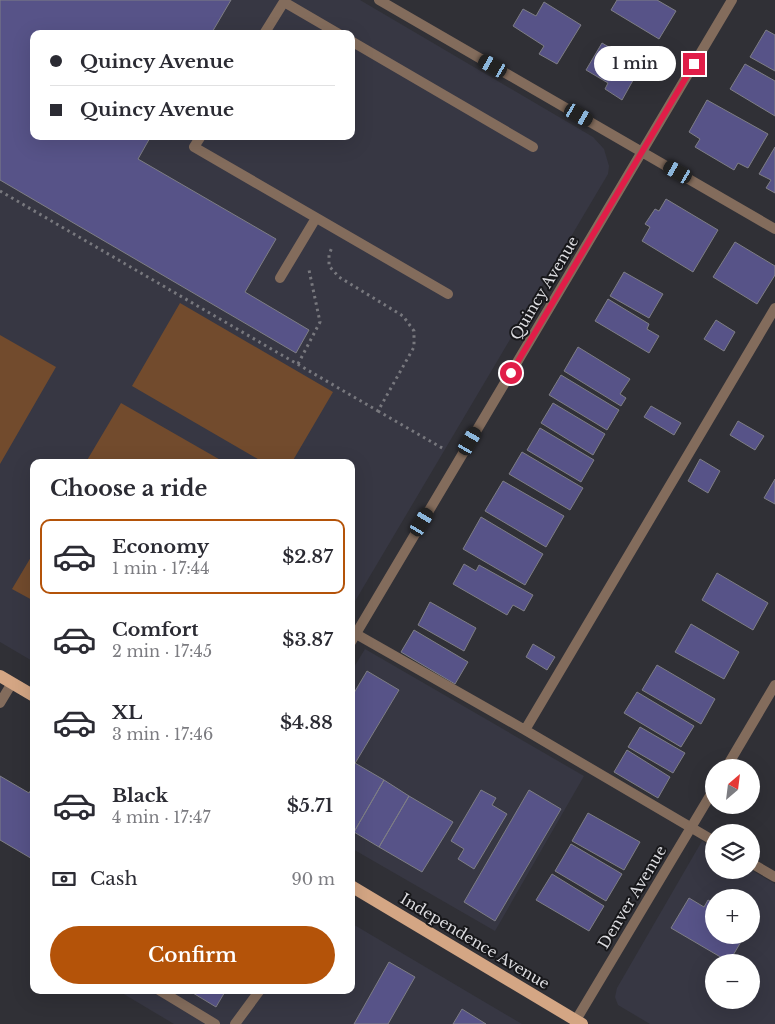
<!DOCTYPE html>
<html lang="en">
<head>
<meta charset="utf-8">
<style>
	:root { --surface:#fff; --page:#f7f7f7; --text:#2b2b33; --muted:#7c7c81; --line:#e1e1e2; --accent:#b45309 }
	body { margin:0; font-family:"Libre Baskerville",serif; background:var(--page); color:var(--text); height:100vh; display:flex; flex-direction:column; font-size:19px; white-space:nowrap }
	* { box-sizing:border-box; margin:0 }
	p { font-size:16px; color:var(--muted) }
	.icon { flex:none; width:28px; height:28px; fill:none; stroke:currentColor; stroke-width:2; stroke-linecap:round; stroke-linejoin:round }
	.map { position:relative; flex:1; overflow:hidden }
	.sheet { position:absolute; left:30px; top:459px; width:325px; height:535px; display:flex; flex-direction:column; background:var(--surface); border-radius:10px; box-shadow:0 5px 20px #0002 }
	.sheet>* { flex:none }
	.hud { position:absolute; left:30px; top:30px; width:325px; height:110px; border-radius:10px; box-shadow:0 5px 20px #0002; display:grid; align-content:center; height:110px; padding:0 20px; background:var(--surface) }
	.needle { width:32px; rotate:28deg }
	.controls { position:absolute; left:705px; top:759px; display:grid; gap:10px }
	.controls a { display:grid; place-items:center; width:55px; height:55px; border-radius:50%; background:var(--surface); box-shadow:0 5px 20px #0002; font-size:25px }
	.end { position:absolute; width:22px; height:22px; margin:-11px; border:6px solid #e11d48; background:#fff; box-shadow:0 0 0 2px #fff }
	.from { border-radius:50% }
	.bubble { position:absolute; height:35px; border-radius:18px; background:var(--surface); box-shadow:0 5px 20px #0002; font-size:16px; font-weight:600; line-height:35px; text-align:center }
	.car { position:absolute; width:15px; height:30px; margin:-15px -8px; border-radius:6px; box-shadow:0 0 4px 1px #0007; background:linear-gradient(#222 24%,#8ab4d8 0 40%,#222 0 76%,#8ab4d8 0 86%,#222 0) }
	.hud b { display:flex; align-items:center; gap:18px; height:48px; font-size:19px }
	.hud b+b { border-top:1px solid var(--line) }
	.hud i { width:12px; height:12px; background:var(--text) }
	ul { padding:0; list-style:none }
	li { display:flex; align-items:center; gap:15px; height:75px; margin:0 10px 8px; padding:0 10px; border:2px solid transparent; border-radius:10px }
	li div { flex:1 }
	li b { display:block; font-size:19px }
	li em { font-style:normal; font-weight:600 }
	li.current { border-color:var(--accent) }
	li>.icon { width:45px; height:45px; stroke-width:1.5 }
	h2 { padding:0 20px; font-size:22px; line-height:60px }
	.pay { display:flex; align-items:center; gap:12px; height:55px; padding:0 20px; font-size:19px }
	.pay p { margin-inline-start:auto }
	.action { display:flex; gap:10px; margin-top:auto; padding:10px 20px }
	.action a { flex:1; height:58px; border-radius:30px; background:var(--accent); color:#fff; font-size:20px; font-weight:600; line-height:58px; text-align:center }
	.map>svg:first-child { display:block }
</style>
</head>
<body>
<div class="map">
<svg width="775" height="1024" viewBox="0 0 775 1024">
	<rect width="100%" height="100%" fill="#303036"/>
	<!-- built -->
	<path fill="#373743" fill-rule="evenodd" d="M 0,0 L 360,0 L 593,137 L 604,149 L 609,166 L 608,174 L 351,608 L 351,462 L 34,462 L 34,662 L 0,642 ZM 34,34 L 351,34 L 351,136 L 34,136 Z
		M 365,649 L 584,776 L 495,931 L 351,848 L 351,672 Z
		M 702,841 L 714,848 L 714,870 L 751,870 L 775,884 L 775,1024 L 650,1024 L 618,1005 L 615,997 L 617,988 ZM 714,898 L 751,898 L 751,935 L 714,935 ZM 714,962 L 751,962 L 751,1000 L 714,1000 Z
		M 351,923 L 522,1024 L 174,1024 L 117,990 L 351,990 Z"/>
	<!-- green -->
	<path fill="#724b2d" d="M 180,303 L 333,392 L 292,462 L 263,462 L 132,386 Z
		M 0,335 L 56,367 L 0,464 Z
		M 121,403 L 224,462 L 86,462 Z
		M 34,552 L 34,601 L 12,589 Z"/>
	<!-- building -->
	<path fill="#575388" stroke="#7e7e85" d="M 0,0 L 231,0 L 211,34 L 34,34 L 34,136 L 151,136 L 138,159 L 276,239 L 245,292 L 309,330 L 296,353 L 0,180 Z
		M 617,0 L 657,0 L 676,11 L 659,39 L 611,10 Z
		M 544,2 L 581,25 L 557,64 L 539,54 L 544,46 L 513,26 L 523,9 L 536,16 Z
		M 766,30 L 775,35 L 775,71 L 750,57 Z
		M 602,43 L 641,66 L 622,100 L 605,89 L 608,83 L 586,70 Z
		M 745,64 L 775,81 L 775,116 L 730,89 Z
		M 707,100 L 768,134 L 748,168 L 738,163 L 734,170 L 695,147 L 700,139 L 689,132 Z
		M 775,147 L 775,193 L 766,188 L 771,180 L 759,174 Z
		M 666,199 L 718,230 L 693,272 L 642,241 L 650,227 L 645,224 L 655,209 L 659,211 Z
		M 735,242 L 775,266 L 775,275 L 757,304 L 713,277 Z
		M 624,272 L 663,294 L 649,318 L 610,296 Z
		M 608,299 L 649,324 L 647,329 L 659,336 L 649,353 L 595,321 Z
		M 716,320 L 735,332 L 724,351 L 704,339 Z
		M 578,347 L 630,379 L 620,394 L 626,398 L 621,406 L 564,371 Z
		M 561,375 L 619,410 L 607,430 L 549,395 Z
		M 553,403 L 605,434 L 593,455 L 541,423 Z
		M 651,406 L 681,423 L 674,435 L 644,417 Z
		M 738,421 L 764,436 L 755,450 L 730,435 Z
		M 540,428 L 594,460 L 581,482 L 527,450 Z
		M 522,452 L 583,488 L 570,510 L 509,474 Z
		M 700,459 L 720,471 L 708,493 L 688,481 Z
		M 775,479 L 775,504 L 764,498 Z
		M 503,481 L 564,516 L 546,547 L 485,511 Z
		M 481,517 L 543,554 L 525,585 L 463,549 Z
		M 464,564 L 476,571 L 479,565 L 533,595 L 524,611 L 513,605 L 507,615 L 453,584 Z
		M 717,573 L 768,603 L 753,630 L 702,600 Z
		M 430,602 L 476,628 L 464,651 L 418,625 Z
		M 691,624 L 739,652 L 724,679 L 675,652 Z
		M 414,630 L 468,662 L 455,684 L 401,652 Z
		M 533,644 L 555,657 L 547,670 L 526,657 Z
		M 657,665 L 715,699 L 701,724 L 642,690 Z
		M 367,671 L 399,690 L 351,770 L 351,698 Z
		M 637,692 L 694,726 L 681,747 L 624,713 Z
		M 640,727 L 685,753 L 673,773 L 628,747 Z
		M 627,750 L 670,777 L 658,798 L 614,772 Z
		M 355,763 L 384,780 L 354,832 L 351,830 L 351,770 Z
		M 0,776 L 29,793 L 34,785 L 34,860 L 0,840 Z
		M 384,780 L 409,796 L 379,847 L 354,832 Z
		M 481,790 L 496,798 L 492,805 L 507,814 L 474,869 L 458,859 L 464,849 L 451,841 Z
		M 529,790 L 561,809 L 495,921 L 464,902 Z
		M 409,796 L 453,822 L 422,872 L 379,847 Z
		M 588,813 L 640,842 L 624,870 L 572,841 Z
		M 571,844 L 622,874 L 606,901 L 555,871 Z
		M 552,874 L 604,906 L 589,931 L 536,900 Z
		M 689,898 L 704,907 L 708,900 L 714,903 L 714,935 L 745,935 L 729,962 L 671,928 Z
		M 389,962 L 415,977 L 388,1024 L 354,1024 Z
		M 188,990 L 226,990 L 216,1007 Z
		M 462,1009 L 486,1024 L 453,1024 Z"/>
	<g fill="none" stroke-linecap="round" stroke-linejoin="round">
		<!-- path -->
		<path stroke="#78787e" stroke-width="3" stroke-dasharray="2.5 4" stroke-linecap="butt" d="M 0,191 L 378,411 L 414,347 L 414,331 L 403,316 L 339,277 L 329,266 L 329,255 L 332,247
			M 298,364 L 320,322 L 309,270 L 307,268
			M 378,411 L 444,449"/>
		<!-- lane -->
		<path stroke="#836c5c" stroke-width="10" d="M 284,2 L 339,34
			M 264,34 L 285,0
			M 351,41 L 533,147
			M 201,136 L 194,147 L 448,294
			M 280,278 L 316,218
			M 356,634 L 525,730
			M 714,841 L 525,730 L 775,308
			M 751,863 L 775,877
			M 159,990 L 215,1024
			M 235,1024 L 260,990"/>
		<!-- street -->
		<path stroke="#836c5c" stroke-width="10" d="M 379,0 L 775,229
			M 351,642 L 732,0
			M 0,703 L 12,683
			M 726,768 L 775,685
			M 576,1020 L 714,789"/>
		<!-- primary -->
		<path stroke="#d4a684" stroke-width="12" d="M 0,676 L 34,696
			M 351,886 L 582,1024"/>
	</g>
	<g fill="none" stroke-linecap="round" stroke-linejoin="round">
		<!-- route -->
		<path stroke="#e11d48" stroke-width="6" d="M 511,373 L 694,64"/>
	</g>
	<g text-anchor="middle" dominant-baseline="central" stroke-width="4" stroke-linejoin="round" paint-order="stroke">
		<!-- street labels -->
		<g font-size="15" fill="#dddde1" stroke="#18181b">
			<text transform="translate(544 288) rotate(-59)">Quincy Avenue</text>
			<text transform="translate(632 897) rotate(-59)">Denver Avenue</text>
			<text transform="translate(475 941) rotate(31)">Independence Avenue</text>
		</g>
	</g>
</svg>
<div class="controls">
<a><svg class="needle" viewBox="-14 -14 28 28"><path d="M0-13l5 13h-10z" fill="#e53935"/><path d="M0 13l5-13h-10z" fill="#7c7c81"/></svg></a>
<a><svg class="icon" aria-label="layers" viewBox="0 0 24 24"><path d="M12 4l9 5-9 5-9-5zM3 14l9 5 9-5"/></svg></a>
<a>+</a>
<a>−</a>
</div>
<i class="end from" style="left:511px;top:373px"></i>
<i class="end" style="left:694px;top:64px"></i>
<div class="bubble" style="left:594px;top:46px;width:82px">1 min</div>
<i class="car" style="left:493px;top:66px;rotate:300deg"></i>
<i class="car" style="left:579px;top:115px;rotate:120deg"></i>
<i class="car" style="left:678px;top:172px;rotate:300deg"></i>
<i class="car" style="left:470px;top:441px;rotate:30deg"></i>
<i class="car" style="left:422px;top:522px;rotate:31deg"></i>
<div class="hud">
<b><i class="from"></i>Quincy Avenue</b>
<b><i></i>Quincy Avenue</b>
</div>
<section class="sheet">
<h2>Choose a ride</h2>
<ul>
<li class="current"><svg class="icon" aria-label="car" viewBox="0 0 24 24"><path d="M5 17H2v-5l4-1 3-4h7l3 4 3 1v5h-3M9 17h6M6 11h13"/><circle cx="7" cy="17" r="2"/><circle cx="17" cy="17" r="2"/></svg><div><b>Economy</b><p>1 min · 17:44</p></div><em>$2.87</em></li>
<li><svg class="icon" aria-label="car" viewBox="0 0 24 24"><path d="M5 17H2v-5l4-1 3-4h7l3 4 3 1v5h-3M9 17h6M6 11h13"/><circle cx="7" cy="17" r="2"/><circle cx="17" cy="17" r="2"/></svg><div><b>Comfort</b><p>2 min · 17:45</p></div><em>$3.87</em></li>
<li><svg class="icon" aria-label="car" viewBox="0 0 24 24"><path d="M5 17H2v-5l4-1 3-4h7l3 4 3 1v5h-3M9 17h6M6 11h13"/><circle cx="7" cy="17" r="2"/><circle cx="17" cy="17" r="2"/></svg><div><b>XL</b><p>3 min · 17:46</p></div><em>$4.88</em></li>
<li><svg class="icon" aria-label="car" viewBox="0 0 24 24"><path d="M5 17H2v-5l4-1 3-4h7l3 4 3 1v5h-3M9 17h6M6 11h13"/><circle cx="7" cy="17" r="2"/><circle cx="17" cy="17" r="2"/></svg><div><b>Black</b><p>4 min · 17:47</p></div><em>$5.71</em></li>
</ul>
<div class="pay"><svg class="icon" aria-label="cash" viewBox="0 0 24 24"><path d="M3 7h18v10H3z"/><circle cx="12" cy="12" r="2"/></svg>Cash<p>90 m</p></div>
<div class="action"><a>Confirm</a></div>
</section>
</div>
</body>
</html>
